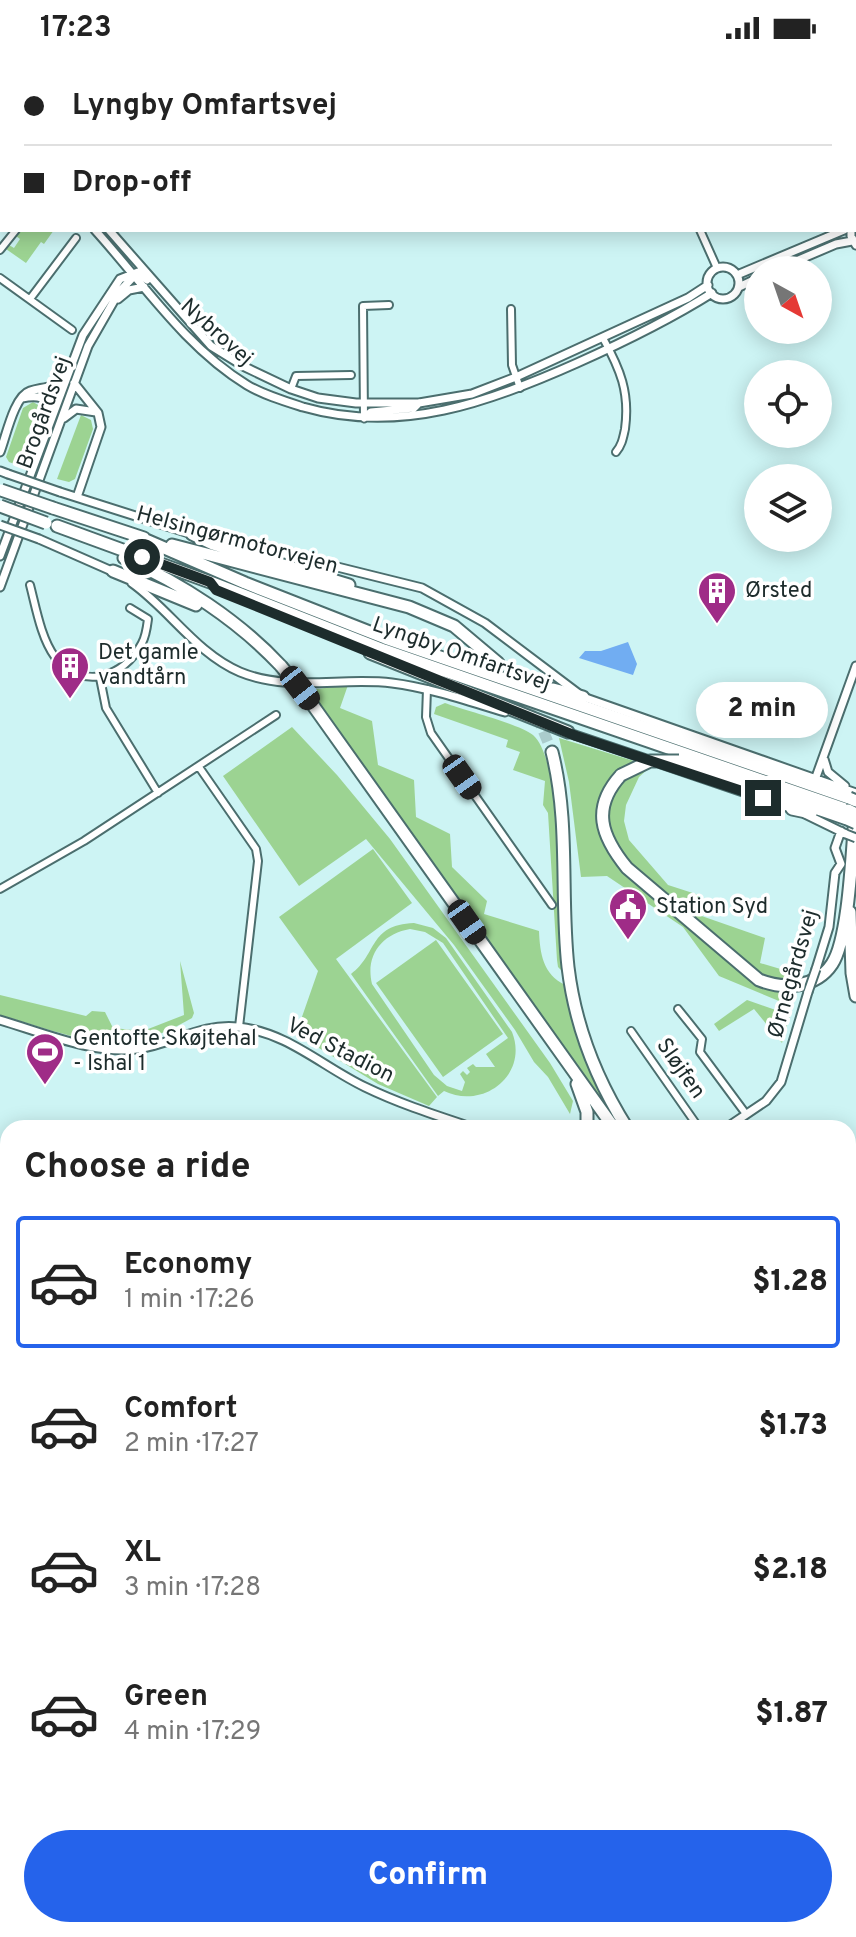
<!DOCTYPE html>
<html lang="en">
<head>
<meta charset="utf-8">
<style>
	:root { --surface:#fff; --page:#f6f6f6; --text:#222; --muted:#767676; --line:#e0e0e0; --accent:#2563eb }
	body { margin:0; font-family:Overpass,sans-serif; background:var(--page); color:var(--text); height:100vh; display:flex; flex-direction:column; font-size:30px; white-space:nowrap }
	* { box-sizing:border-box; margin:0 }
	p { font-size:26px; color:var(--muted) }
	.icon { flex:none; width:44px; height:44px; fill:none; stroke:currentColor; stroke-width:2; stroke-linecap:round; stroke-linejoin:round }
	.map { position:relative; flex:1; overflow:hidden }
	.drawer { position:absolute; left:0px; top:1064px; width:856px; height:818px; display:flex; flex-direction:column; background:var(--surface); border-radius:24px 24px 0 0; box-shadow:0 4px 20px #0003 }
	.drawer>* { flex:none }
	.guide { position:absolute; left:0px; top:0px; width:856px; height:176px; box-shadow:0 4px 20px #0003; display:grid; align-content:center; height:176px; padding:0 24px; background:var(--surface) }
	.needle { width:52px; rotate:140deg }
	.fabs { position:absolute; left:744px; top:200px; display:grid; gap:16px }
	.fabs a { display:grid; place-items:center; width:88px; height:88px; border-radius:50%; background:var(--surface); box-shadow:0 4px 20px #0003; font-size:40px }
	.end { position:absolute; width:36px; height:36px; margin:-18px; border:10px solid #1d2c2c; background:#fff; box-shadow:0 0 0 4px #fff }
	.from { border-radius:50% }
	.bubble { position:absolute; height:56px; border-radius:28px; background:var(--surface); box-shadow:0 4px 20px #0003; font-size:26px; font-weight:800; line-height:56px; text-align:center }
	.car { position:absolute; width:24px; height:48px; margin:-24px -12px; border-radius:10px; box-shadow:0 0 6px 2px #0007; background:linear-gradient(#222 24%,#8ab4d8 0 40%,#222 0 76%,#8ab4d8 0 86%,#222 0) }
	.guide b { display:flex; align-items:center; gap:28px; height:76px; font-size:30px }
	.guide b+b { border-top:2px solid var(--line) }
	.guide i { width:20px; height:20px; background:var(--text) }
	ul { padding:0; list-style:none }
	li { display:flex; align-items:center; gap:24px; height:132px; margin:0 16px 12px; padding:0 8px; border:4px solid transparent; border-radius:8px }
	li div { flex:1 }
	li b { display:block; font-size:30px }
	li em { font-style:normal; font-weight:800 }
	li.active { border-color:var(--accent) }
	li>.icon { width:72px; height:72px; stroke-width:1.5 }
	h2 { padding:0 24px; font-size:36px; line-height:96px }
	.cta { display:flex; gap:16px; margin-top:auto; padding:16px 24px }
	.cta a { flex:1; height:92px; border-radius:48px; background:var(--accent); color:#fff; font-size:32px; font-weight:800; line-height:92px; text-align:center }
	.status { display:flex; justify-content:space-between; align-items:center; height:56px; padding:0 40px; background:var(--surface); direction:ltr }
	.status svg { height:22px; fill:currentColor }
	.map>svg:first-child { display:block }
</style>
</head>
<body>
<div class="status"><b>17:23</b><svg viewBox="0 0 49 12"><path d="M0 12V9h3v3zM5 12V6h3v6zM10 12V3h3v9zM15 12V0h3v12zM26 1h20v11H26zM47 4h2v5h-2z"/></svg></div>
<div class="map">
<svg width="856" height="1881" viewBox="0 0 856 1881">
	<rect width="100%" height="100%" fill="#cdf4f4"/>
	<!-- green -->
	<path fill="#9cd392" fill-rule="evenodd" d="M 21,174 L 54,174 L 44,188 L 41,186 L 26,207 L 6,193 L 9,189 L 14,192 L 20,183 L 16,180 Z
		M 33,346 L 40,350 L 17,409 L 9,406 L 6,401 L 23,352 Z
		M 81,359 L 91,364 L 93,373 L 75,423 L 69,426 L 57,423 Z
		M 348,629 L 340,652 L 372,665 L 378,709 L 414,724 L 416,761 L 450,778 L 452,811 L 487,845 L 484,858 L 539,875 C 540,898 543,918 565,929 L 581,989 L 607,1053 L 309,634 Z
		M 445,647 C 466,655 517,667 533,679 C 564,705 562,872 564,917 L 558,911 L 557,904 L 548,757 L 543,749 L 545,725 L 513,714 L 520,696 L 506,691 L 508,684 L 434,658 L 436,651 Z
		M 292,671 L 337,719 L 390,783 L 550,1007 L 573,1045 L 570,1058 L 548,1021 L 534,1006 L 515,974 L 454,889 L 366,783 L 299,830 L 223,720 Z
		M 559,682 L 634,705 C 620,713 617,720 610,734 C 595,765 594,775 615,804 L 764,931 L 788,937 L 796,937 L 791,950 L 719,920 L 683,871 L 607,820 L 581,821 L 569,726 Z
		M 639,713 L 648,713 L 639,721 L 626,749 L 624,765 L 629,784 L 668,829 L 699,839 L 693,857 L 765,882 L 760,907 L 804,920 L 802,926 L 771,925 L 755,915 L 623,800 L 607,770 L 608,744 L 623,724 Z
		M 373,793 L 412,847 L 336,903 L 437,1041 L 429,1050 L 378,1028 L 296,978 L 318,915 L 279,861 Z
		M 414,867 L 433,872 L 446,882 L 512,976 C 529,1019 483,1054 444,1035 L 438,1040 L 351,918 C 378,898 368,869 414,867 ZM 410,873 L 425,876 L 443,887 L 508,982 L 486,998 L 495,1011 L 476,1011 L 473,1008 L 467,1012 L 470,1016 L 467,1019 L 463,1015 L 460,1018 L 465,1026 L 462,1035 L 447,1030 L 434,1019 L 372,928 C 365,899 382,878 410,873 Z
		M 436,884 L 503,978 L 443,1021 L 376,927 Z
		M 180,905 L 194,957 L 192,962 C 174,972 154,982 134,986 C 99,993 36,969 0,959 L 0,939 L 86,960 L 92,955 L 105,956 L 113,972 L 143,975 L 184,959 Z
		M 747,944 L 790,959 L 782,987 L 754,953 L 719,975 L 714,968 Z
		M 0,1118 L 8,1120 L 8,1304 L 0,1305 Z
		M 848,1853 L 856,1864 L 856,1881 L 812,1881 L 809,1875 L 805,1874 L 848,1874 Z"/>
	<!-- water -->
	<path fill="#71adf2" d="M 628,586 L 637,608 L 633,619 L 579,602 L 585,595 L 601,595 Z"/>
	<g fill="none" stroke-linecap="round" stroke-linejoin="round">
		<!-- motorway-tunnel -->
		<path stroke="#acc" stroke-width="11" stroke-dasharray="11 5.5" stroke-linecap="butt" d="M 498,607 L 538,662 L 552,696"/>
		<defs>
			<path id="minor" d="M 102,0 L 103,2
				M 198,0 L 198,2
				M 323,0 L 324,2
				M 428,0 L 428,2
				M 534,0 L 534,2
				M 638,0 L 638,2
				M 661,2 L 668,0
				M 850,2 L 856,0
				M 854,110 L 856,110
				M 0,113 L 1,111
				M 700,174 L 717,212
				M 0,194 L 16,174
				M 0,222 L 72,274
				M 30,243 L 76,182
				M 511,253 L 512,309 L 520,332
				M 603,282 C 620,313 630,336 625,373 C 623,382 622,389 616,396
				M 291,333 L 296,320 L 351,319
				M 364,362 L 363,250 L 389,249
				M 30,529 C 36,552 41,582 55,601 C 82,635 124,622 142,587 C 146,580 147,571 148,563 L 130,552
				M 100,622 L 106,652 L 158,737
				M 427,633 L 426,661 L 431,677 L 552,849
				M 199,711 L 256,793 L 258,805 L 239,971
				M 0,833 L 84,785 L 276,659
				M 678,953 L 702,983 L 700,996 L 746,1058
				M 631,975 L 699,1072
				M 848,1155 L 856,1153
				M 848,1312 L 856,1312
				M 0,1406 L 8,1457
				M 0,1470 L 8,1469
				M 848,1501 L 853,1516 L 848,1559
				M 0,1567 L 8,1564
				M 0,1816 L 8,1826
				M 45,1874 L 50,1881
				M 194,1874 L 198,1881
				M 580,1874 L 589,1881
				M 461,1881 L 470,1874
				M 626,1881 L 628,1874"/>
			<path id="tertiary" d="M 0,72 L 2,74
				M 0,87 L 2,88
				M 854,168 L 856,166
				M 95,174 C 143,227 185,291 247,329 C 264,339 284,345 303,351 C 400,379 490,346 577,307 C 624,286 669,264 712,237
				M 109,174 L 211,290 L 245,311 L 291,333 L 318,342 L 356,347 L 419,347 L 472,338 L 516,321 L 688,242 L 708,229
				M 851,174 L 851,180 L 856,189
				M707 227a16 16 0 1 1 32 0a16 16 0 1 1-32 0Z
				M 775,214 L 836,188 L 852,185
				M 737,219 L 844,174
				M 739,231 L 758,222
				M 118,243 L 129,234 L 144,231
				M 74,327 L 98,357 L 101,371 L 77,441
				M 22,342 C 37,339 48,340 53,356
				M 64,362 L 76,353 L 96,356
				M 364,362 L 371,356 L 414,352 L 419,347
				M 0,396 C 6,381 14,340 30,335 C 44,331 54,332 65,322
				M 0,415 L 8,418
				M 60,436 L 192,478 L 289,499 L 422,532 L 485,567 L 583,641 L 856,737
				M 39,483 L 114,516
				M 0,500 L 83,279 L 120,223 L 138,216 L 147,224
				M 132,527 C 170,554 196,597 240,616 C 288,636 342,621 392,627 C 431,632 468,645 505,656
				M 0,531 L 88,290 L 119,236 L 137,217
				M 566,676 L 649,704
				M 824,703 L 828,716 L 845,730
				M 661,708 L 793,753
				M 816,721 L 856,610
				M 805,758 L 846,778
				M 816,913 L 829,871 L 835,817 L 841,808 L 835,792 L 841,775
				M 0,964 C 41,976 95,999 137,993 C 173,988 201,967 238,971 C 287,976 323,1011 365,1031 C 400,1048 438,1060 474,1072
				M 726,1072 L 766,1045 L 781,1026 L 808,936
				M 0,1370 L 8,1370
				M 848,1543 L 856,1544
				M 221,1881 L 225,1874
				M 243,1881 L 251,1874"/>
			<path id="motorway" d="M 53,452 L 144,482
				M 57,470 L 210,526 L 384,594 L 848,754
				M 192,478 L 213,488 L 349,529
				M 139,481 L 245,527 L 385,582 L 849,742
				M 172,489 L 409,551 L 454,570 L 498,607
				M 124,502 C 181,527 238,564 281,610
				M 113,515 L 196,549
				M 370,597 L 568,676
				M 553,633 L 583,641
				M 312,648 L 614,1072
				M 552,696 C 570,767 560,840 568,911 C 575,969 596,1023 627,1072
				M 679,705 L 847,763
				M 621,719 C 591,752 601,780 627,812 L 759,924 C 784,934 816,932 832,908 C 849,883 852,794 855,761
				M 792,753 L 811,757
				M 850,856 L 852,917 L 856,940
				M 577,1028 L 587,1056 L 587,1072
				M 848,1381 L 856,1392
				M 848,1399 L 856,1411
				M 848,1418 L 856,1431"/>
		</defs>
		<!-- minor casing -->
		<use href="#minor" stroke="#4b6e6e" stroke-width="10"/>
		<!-- tertiary casing -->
		<use href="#tertiary" stroke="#4b6e6e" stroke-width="11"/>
		<!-- motorway casing -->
		<use href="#motorway" stroke="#4b6e6e" stroke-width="15"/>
		<!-- minor -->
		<use href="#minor" stroke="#fff" stroke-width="6"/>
		<!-- tertiary -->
		<use href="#tertiary" stroke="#fff" stroke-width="7"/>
		<!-- motorway -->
		<use href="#motorway" stroke="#fff" stroke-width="11"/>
		<!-- tram -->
		<path stroke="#718c8c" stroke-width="2" d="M 848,1232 L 856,1231
			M 848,1247 L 856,1246
			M 0,1314 L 8,1313"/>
		<defs>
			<path id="rail" d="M 848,1263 L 856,1262"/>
		</defs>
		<!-- rail casing -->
		<use href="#rail" stroke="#718c8c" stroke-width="5"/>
		<!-- rail -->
		<use href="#rail" stroke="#fff" stroke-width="2" stroke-dasharray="6" stroke-linecap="butt"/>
		<defs>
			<path id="tertiary-bridge" d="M 8,418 L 60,436
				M 0,469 L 39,483
				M 846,778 L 856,782
				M 808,936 L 816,913"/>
			<path id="motorway-bridge" d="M 1,434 L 53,452
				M 0,450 L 46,467
				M 281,610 L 312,648
				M 621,719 L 650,705 L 679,705
				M 849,742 L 856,745
				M 848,754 L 856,758
				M 847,763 L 856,767"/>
		</defs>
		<!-- tertiary-bridge casing -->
		<use href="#tertiary-bridge" stroke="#4b6e6e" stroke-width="11" stroke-linecap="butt"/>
		<!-- motorway-bridge casing -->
		<use href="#motorway-bridge" stroke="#4b6e6e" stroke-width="15" stroke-linecap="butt"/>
		<!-- tertiary-bridge -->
		<use href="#tertiary-bridge" stroke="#fff" stroke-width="7"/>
		<!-- motorway-bridge -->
		<use href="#motorway-bridge" stroke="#fff" stroke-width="11"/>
	</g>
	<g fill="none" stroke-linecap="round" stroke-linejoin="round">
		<!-- route -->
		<path stroke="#1d2c2c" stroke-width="10" d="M 142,501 L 210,526 L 216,534 L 576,680 L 763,742"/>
	</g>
	<!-- icons -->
	<defs>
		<symbol id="building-pin" viewBox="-11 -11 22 30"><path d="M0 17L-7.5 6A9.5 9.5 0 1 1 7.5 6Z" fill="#9f2c87" stroke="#fff"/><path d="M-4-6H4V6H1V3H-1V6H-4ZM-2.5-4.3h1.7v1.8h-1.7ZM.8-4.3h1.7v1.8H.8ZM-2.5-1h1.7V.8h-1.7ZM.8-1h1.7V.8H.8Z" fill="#fff"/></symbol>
		<symbol id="civic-pin" viewBox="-11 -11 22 30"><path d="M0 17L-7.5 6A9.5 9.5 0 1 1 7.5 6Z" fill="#9f2c87" stroke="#fff"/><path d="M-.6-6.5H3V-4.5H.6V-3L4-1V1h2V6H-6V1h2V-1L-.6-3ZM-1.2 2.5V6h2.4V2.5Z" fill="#fff"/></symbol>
		<symbol id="stadium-pin" viewBox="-11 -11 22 30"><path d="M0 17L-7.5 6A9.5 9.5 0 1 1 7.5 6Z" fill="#9f2c87" stroke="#fff"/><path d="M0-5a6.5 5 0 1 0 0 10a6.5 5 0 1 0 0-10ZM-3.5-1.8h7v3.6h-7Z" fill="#fff"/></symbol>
	</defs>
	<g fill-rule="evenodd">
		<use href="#building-pin" x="695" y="513" width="44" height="60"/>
		<use href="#building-pin" x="48" y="588" width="44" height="60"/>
		<use href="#civic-pin" x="606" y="829" width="44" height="60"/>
		<use href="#stadium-pin" x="23" y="974" width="44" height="60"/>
	</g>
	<g text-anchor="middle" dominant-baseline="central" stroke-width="7" stroke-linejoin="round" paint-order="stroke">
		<!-- street labels -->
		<g font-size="22" fill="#1d2c2c" stroke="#fff">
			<text transform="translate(216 277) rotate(42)">Nybrovej</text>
			<text transform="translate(45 357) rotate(-70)">Brogårdsvej</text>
			<text transform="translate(237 485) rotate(15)">Helsingørmotorvejen</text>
			<text transform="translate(461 599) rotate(19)">Lyngby Omfartsvej</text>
			<text transform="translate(794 918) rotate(-74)">Ørnegårdsvej</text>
			<text transform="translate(340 995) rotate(27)">Ved Stadion</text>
			<text transform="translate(680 1013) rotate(55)">Sløjfen</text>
		</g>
		<!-- poi labels -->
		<g font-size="22" fill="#1d2c2c" stroke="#fff" text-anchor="start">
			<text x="745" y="535">Ørsted</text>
			<text x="98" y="597">Det gamle<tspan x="98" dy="25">vandtårn</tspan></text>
			<text x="656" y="851">Station Syd</text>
			<text x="73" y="983">Gentofte Skøjtehal<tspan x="73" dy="25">- Ishal 1</tspan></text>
		</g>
	</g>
</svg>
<div class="fabs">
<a><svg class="needle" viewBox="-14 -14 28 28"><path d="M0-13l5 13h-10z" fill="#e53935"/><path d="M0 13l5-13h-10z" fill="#767676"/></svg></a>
<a><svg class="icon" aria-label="locate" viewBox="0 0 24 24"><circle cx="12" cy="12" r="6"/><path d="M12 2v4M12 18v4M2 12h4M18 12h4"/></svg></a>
<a><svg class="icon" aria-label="layers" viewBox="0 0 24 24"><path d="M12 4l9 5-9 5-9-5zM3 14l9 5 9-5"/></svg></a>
</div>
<i class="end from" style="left:142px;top:501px"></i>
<i class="end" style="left:763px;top:742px"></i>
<div class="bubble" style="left:696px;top:626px;width:132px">2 min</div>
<i class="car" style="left:300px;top:632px;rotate:142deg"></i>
<i class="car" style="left:462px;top:721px;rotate:145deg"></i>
<i class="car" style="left:467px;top:866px;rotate:145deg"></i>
<div class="guide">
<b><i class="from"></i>Lyngby Omfartsvej</b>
<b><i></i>Drop-off</b>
</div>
<section class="drawer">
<h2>Choose a ride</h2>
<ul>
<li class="active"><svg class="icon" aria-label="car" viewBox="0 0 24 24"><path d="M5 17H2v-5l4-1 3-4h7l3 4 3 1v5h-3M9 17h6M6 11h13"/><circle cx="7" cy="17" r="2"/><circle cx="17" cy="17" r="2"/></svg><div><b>Economy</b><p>1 min · 17:26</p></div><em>$1.28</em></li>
<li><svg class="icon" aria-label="car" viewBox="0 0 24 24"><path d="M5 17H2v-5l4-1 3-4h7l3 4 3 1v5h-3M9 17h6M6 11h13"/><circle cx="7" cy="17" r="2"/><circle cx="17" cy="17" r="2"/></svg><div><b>Comfort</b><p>2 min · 17:27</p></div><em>$1.73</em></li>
<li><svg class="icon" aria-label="car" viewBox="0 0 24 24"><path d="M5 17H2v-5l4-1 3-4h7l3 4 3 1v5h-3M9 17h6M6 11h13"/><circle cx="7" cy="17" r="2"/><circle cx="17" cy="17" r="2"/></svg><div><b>XL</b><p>3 min · 17:28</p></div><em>$2.18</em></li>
<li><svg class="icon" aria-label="car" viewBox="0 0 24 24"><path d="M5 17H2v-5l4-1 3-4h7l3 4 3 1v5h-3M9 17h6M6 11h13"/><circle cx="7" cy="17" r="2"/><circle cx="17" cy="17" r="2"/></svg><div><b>Green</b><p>4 min · 17:29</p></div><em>$1.87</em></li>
</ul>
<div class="cta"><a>Confirm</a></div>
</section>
</div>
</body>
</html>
